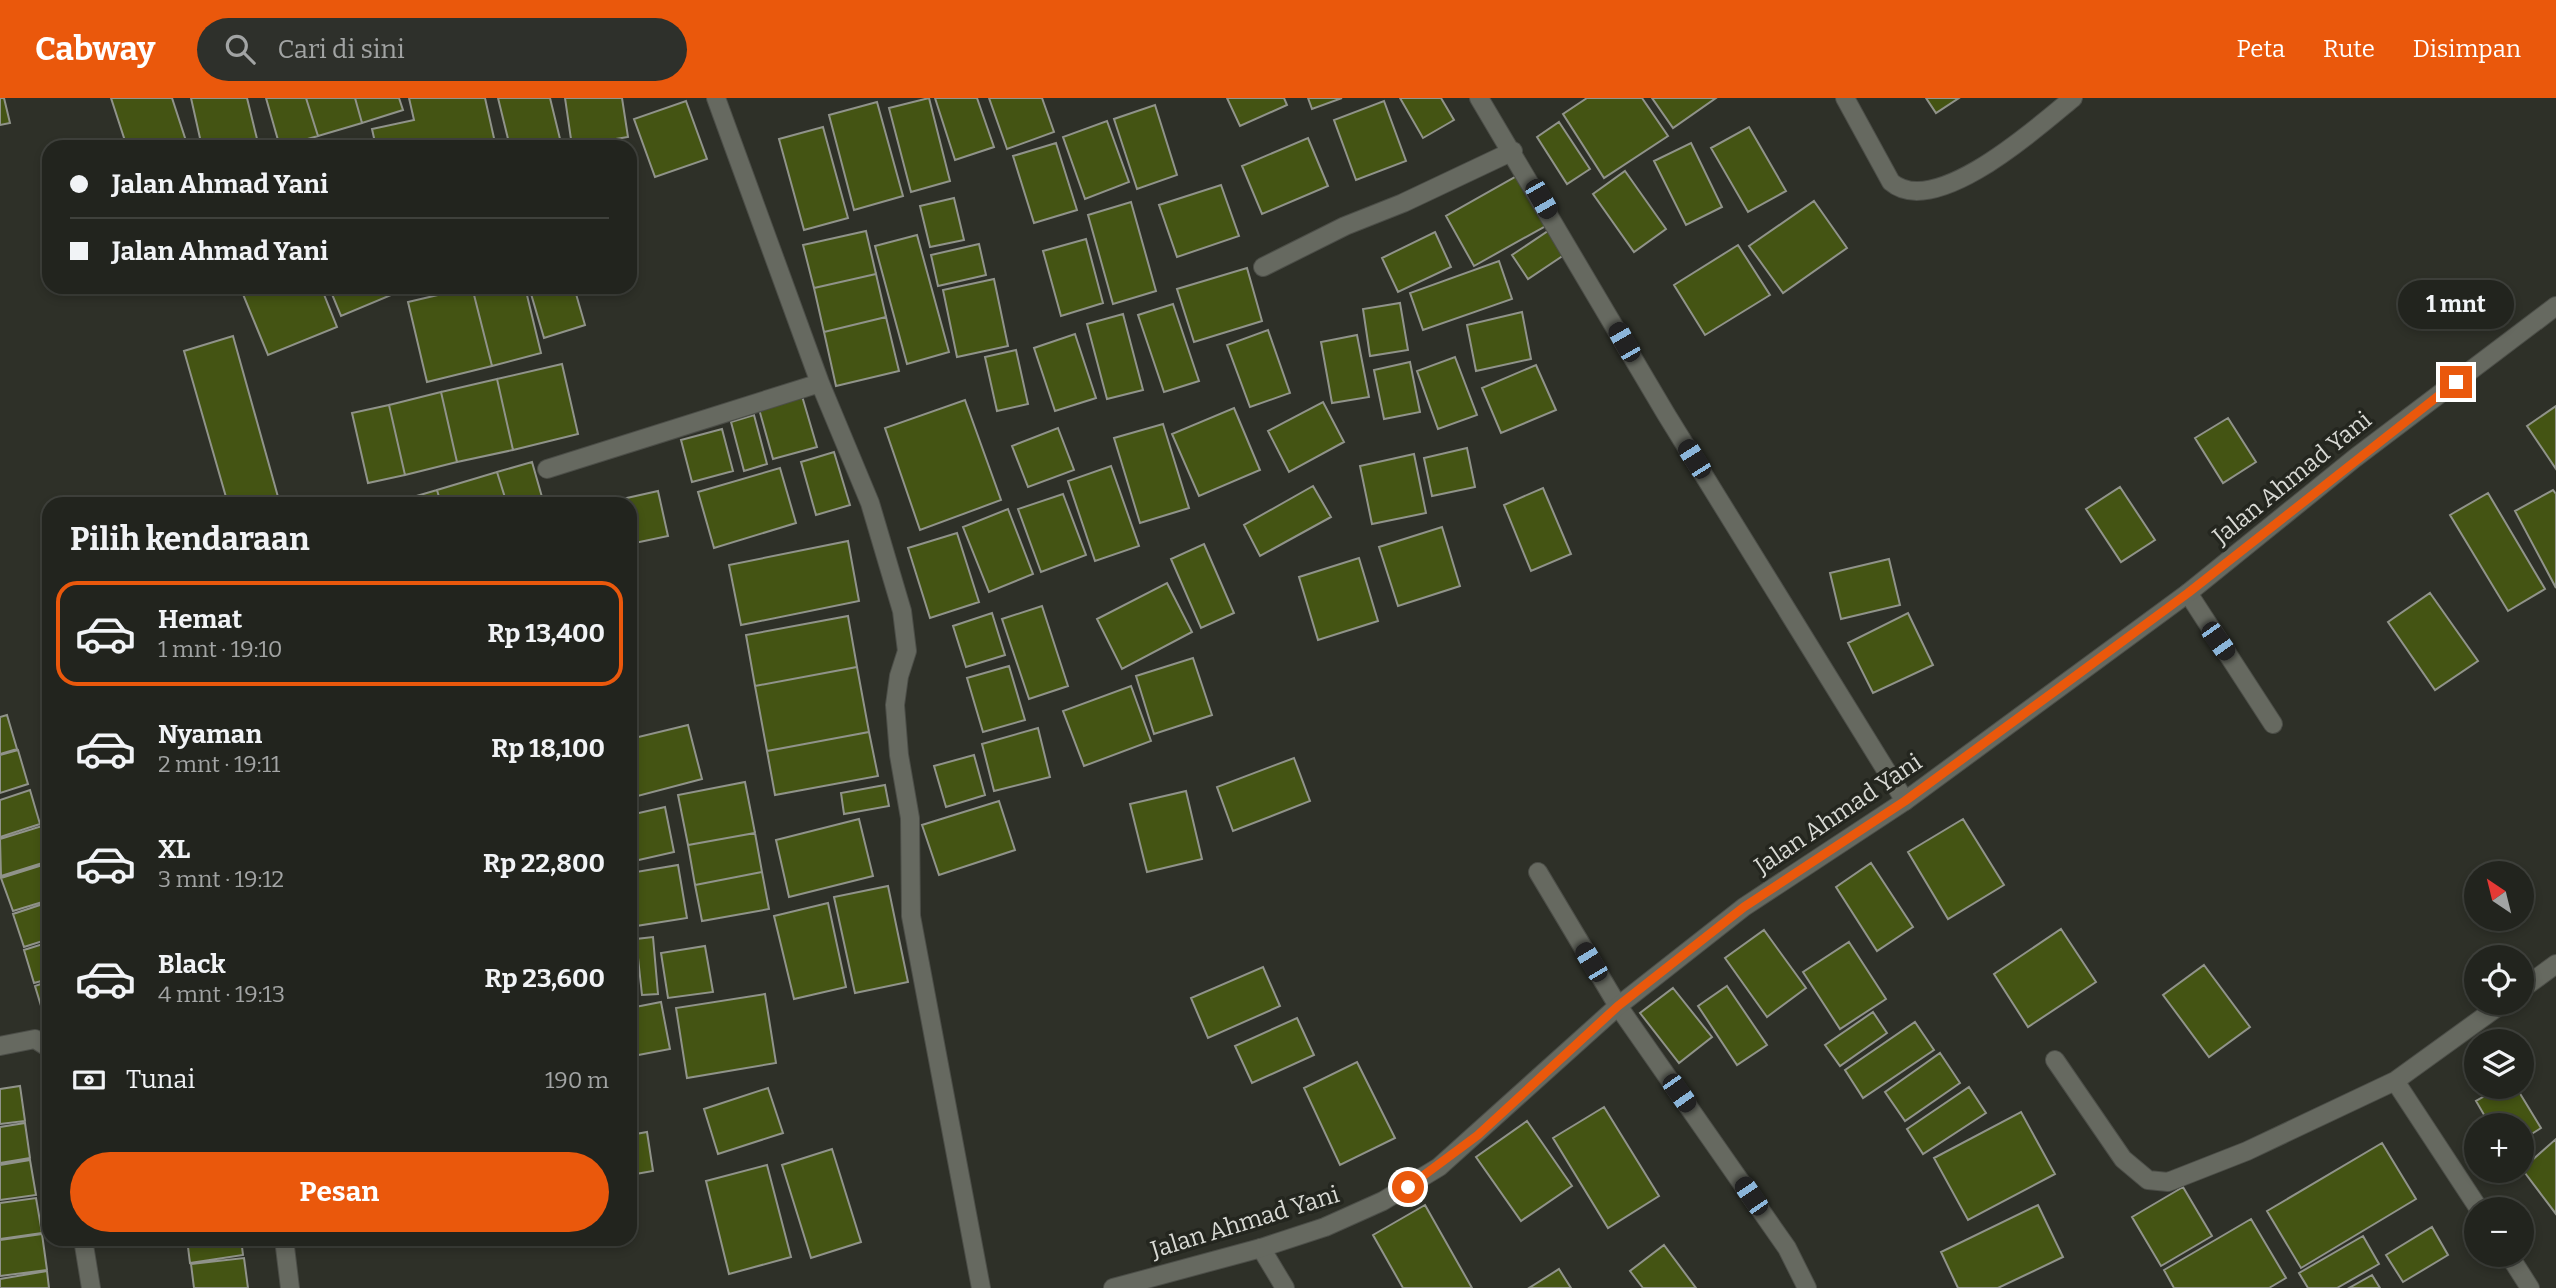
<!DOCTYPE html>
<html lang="id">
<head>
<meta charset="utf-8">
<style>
	:root { --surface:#22241e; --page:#2e302b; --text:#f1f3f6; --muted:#a2a4a4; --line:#3f413c; --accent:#ea580c }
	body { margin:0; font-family:Bitter,serif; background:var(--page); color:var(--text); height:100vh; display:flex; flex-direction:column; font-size:26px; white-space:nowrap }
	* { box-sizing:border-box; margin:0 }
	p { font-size:23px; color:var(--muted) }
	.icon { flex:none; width:38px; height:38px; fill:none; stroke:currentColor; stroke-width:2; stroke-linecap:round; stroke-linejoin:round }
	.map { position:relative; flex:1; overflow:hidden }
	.side { position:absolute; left:42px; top:399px; width:595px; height:749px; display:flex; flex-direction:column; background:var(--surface); border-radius:21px; box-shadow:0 4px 10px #0003,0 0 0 2px var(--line) }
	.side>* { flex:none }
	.top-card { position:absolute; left:42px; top:42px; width:595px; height:154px; border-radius:21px; box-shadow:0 4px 10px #0003,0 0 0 2px var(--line); display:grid; align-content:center; height:154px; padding:0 28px; background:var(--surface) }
	.needle { width:46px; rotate:325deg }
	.controls { position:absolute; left:2464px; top:763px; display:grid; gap:14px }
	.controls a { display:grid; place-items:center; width:70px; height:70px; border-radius:50%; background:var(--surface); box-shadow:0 4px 10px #0003,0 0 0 2px var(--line); font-size:35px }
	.end { position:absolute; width:32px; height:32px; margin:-16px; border:9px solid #ea580c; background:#fff; box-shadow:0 0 0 4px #fff }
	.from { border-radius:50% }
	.bubble { position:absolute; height:49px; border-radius:24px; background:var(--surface); box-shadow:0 4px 10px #0003,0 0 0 2px var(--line); font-size:23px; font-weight:700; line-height:49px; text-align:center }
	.car { position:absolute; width:21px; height:42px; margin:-21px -10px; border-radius:9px; box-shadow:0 0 5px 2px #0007; background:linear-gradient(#222 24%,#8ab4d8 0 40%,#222 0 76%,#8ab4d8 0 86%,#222 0) }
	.top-card b { display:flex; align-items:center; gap:24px; height:66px; font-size:26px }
	.top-card b+b { border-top:2px solid var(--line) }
	.top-card i { width:18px; height:18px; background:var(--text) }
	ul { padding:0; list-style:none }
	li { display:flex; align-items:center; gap:21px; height:105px; margin:0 14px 10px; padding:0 14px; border:4px solid transparent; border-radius:21px }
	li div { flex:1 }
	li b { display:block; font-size:26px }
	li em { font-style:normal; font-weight:700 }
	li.on { border-color:var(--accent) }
	li>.icon { width:63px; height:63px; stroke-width:1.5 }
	h2 { padding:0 28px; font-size:32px; line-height:84px }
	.pay { display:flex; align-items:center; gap:18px; height:77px; padding:0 28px; font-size:26px }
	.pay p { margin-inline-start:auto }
	.action { display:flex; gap:14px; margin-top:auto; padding:14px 28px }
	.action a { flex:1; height:80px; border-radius:42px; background:var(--accent); color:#fff; font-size:28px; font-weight:700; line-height:80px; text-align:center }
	header { display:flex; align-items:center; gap:42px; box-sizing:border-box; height:98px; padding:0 35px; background:var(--accent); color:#fff }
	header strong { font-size:33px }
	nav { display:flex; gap:38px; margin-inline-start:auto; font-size:24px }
	.search { width:490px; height:63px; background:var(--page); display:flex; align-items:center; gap:18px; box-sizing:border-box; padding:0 24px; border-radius:38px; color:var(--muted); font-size:26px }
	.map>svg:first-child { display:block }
</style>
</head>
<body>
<header>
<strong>Cabway</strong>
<div class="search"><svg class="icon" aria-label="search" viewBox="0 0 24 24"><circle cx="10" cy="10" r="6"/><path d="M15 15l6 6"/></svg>Cari di sini</div>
<nav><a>Peta</a><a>Rute</a><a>Disimpan</a></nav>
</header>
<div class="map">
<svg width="2556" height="1190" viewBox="0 0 2556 1190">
	<rect width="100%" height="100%" fill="#2e3028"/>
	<!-- building -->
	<path fill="#445413" stroke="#90938a" stroke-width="2" d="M 0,0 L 4,0 L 10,25 L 0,27 Z
		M 111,0 L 172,0 L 188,49 L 127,49 Z
		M 191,0 L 247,0 L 259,49 L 202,49 Z
		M 266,0 L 306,0 L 318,38 L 280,49 Z
		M 306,0 L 355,0 L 362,25 L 318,38 Z
		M 355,0 L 399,0 L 403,12 L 362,25 Z
		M 409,0 L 485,0 L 496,49 L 376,49 L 372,31 L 414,22 Z
		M 498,0 L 550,0 L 562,49 L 510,49 Z
		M 565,0 L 622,0 L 628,39 L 572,48 Z
		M 929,0 L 950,83 L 911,94 L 889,10 Z
		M 935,0 L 977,0 L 994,49 L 955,62 Z
		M 989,0 L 1042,0 L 1054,34 L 1007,51 Z
		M 1227,0 L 1284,0 L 1287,7 L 1240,28 Z
		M 1308,0 L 1342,0 L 1312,11 Z
		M 1400,0 L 1441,0 L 1454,22 L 1423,40 Z
		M 1587,0 L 1642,0 L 1668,38 L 1604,80 L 1563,16 Z
		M 1652,0 L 1716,0 L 1673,30 Z
		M 1926,0 L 1959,0 L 1936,15 Z
		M 686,3 L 707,61 L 655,79 L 634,21 Z
		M 1384,3 L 1406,63 L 1356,82 L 1334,22 Z
		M 877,4 L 903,98 L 854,112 L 829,17 Z
		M 1155,7 L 1177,77 L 1137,91 L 1114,21 Z
		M 1107,23 L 1129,84 L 1085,101 L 1063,39 Z
		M 1559,24 L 1590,71 L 1567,86 L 1537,39 Z
		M 823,29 L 848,120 L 804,132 L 779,41 Z
		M 1749,29 L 1786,93 L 1748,114 L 1711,50 Z
		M 1308,40 L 1328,88 L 1262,116 L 1242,68 Z
		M 1056,45 L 1077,112 L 1034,125 L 1013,58 Z
		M 1691,45 L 1722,109 L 1686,127 L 1654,63 Z
		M 1625,73 L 1666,131 L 1634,154 L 1593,96 Z
		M 1524,74 L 1551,125 L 1474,168 L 1446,118 Z
		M 1221,87 L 1239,138 L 1177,159 L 1159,107 Z
		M 954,100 L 964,142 L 930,149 L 920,108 Z
		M 1814,103 L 1847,150 L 1783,195 L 1749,148 Z
		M 1131,104 L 1156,193 L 1113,206 L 1088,117 Z
		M 866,133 L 876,176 L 814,190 L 803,147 Z
		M 1548,133 L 1564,157 L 1528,181 L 1512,157 Z
		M 1435,134 L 1451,169 L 1398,194 L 1382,160 Z
		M 917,137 L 949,254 L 907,266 L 875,148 Z
		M 1086,141 L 1103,205 L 1061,218 L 1043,153 Z
		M 979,146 L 986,177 L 938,188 L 931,157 Z
		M 1738,147 L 1770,197 L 1705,237 L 1674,187 Z
		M 1499,163 L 1512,201 L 1423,232 L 1410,195 Z
		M 1247,170 L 1262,223 L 1194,244 L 1177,191 Z
		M 876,176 L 886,219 L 824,234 L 814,190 Z
		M 994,181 L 1008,248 L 957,259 L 943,192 Z
		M 240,189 L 321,189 L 337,229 L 268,257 Z
		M 329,189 L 394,189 L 396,195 L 341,218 Z
		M 472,189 L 492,268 L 427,284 L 408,204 Z
		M 472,189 L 525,189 L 541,255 L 492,268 Z
		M 529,189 L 574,189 L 585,227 L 544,240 Z
		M 1400,205 L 1408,252 L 1370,258 L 1363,211 Z
		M 1173,206 L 1199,283 L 1164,294 L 1138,217 Z
		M 1522,214 L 1531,261 L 1476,273 L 1467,227 Z
		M 1123,216 L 1143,292 L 1107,301 L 1087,226 Z
		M 886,219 L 899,273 L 836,288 L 824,234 Z
		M 1268,232 L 1290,295 L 1250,309 L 1227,247 Z
		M 1075,236 L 1096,300 L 1055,313 L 1034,250 Z
		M 1357,237 L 1369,299 L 1332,305 L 1321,244 Z
		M 233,238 L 280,406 L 228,406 L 184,253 Z
		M 1016,252 L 1028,306 L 997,313 L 985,259 Z
		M 1455,259 L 1477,317 L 1438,331 L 1417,273 Z
		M 1410,264 L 1420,314 L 1384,321 L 1374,272 Z
		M 562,266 L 578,336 L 513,352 L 497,281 Z
		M 1536,267 L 1556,312 L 1501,335 L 1482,290 Z
		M 497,281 L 513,352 L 457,364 L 441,294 Z
		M 441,294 L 457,364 L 405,377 L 389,307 Z
		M 802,298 L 817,349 L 773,361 L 759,311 Z
		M 965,302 L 1001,402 L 920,432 L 885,330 Z
		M 1323,304 L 1344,344 L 1289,374 L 1268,333 Z
		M 389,307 L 405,377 L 368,385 L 352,315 Z
		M 2556,308 L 2556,371 L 2527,328 Z
		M 1234,310 L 1260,372 L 1199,398 L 1172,336 Z
		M 754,317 L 767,366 L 744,373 L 731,324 Z
		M 2228,320 L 2256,364 L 2223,385 L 2195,340 Z
		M 1163,326 L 1189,410 L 1140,425 L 1114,340 Z
		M 1058,330 L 1074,372 L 1028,389 L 1012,348 Z
		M 722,331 L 733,373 L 692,384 L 681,342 Z
		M 1467,350 L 1475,389 L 1432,398 L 1424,360 Z
		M 834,354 L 850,407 L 816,417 L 801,364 Z
		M 1414,356 L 1426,415 L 1372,426 L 1360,368 Z
		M 532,364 L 544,406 L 507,406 L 497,374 Z
		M 1111,368 L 1139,448 L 1095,463 L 1068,383 Z
		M 780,370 L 796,425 L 714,450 L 698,394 Z
		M 497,374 L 507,406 L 441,406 L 437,392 Z
		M 1313,388 L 1331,419 L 1260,458 L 1244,427 Z
		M 2120,389 L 2155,442 L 2121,464 L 2086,411 Z
		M 1543,390 L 1571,456 L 1531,473 L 1504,407 Z
		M 437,392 L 441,406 L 389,406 Z
		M 2553,392 L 2556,396 L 2556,490 L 2515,413 Z
		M 658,393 L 668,438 L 630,446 L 630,406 L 600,406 Z
		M 2488,395 L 2545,491 L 2508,513 L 2450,417 Z
		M 1063,396 L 1086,457 L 1041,474 L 1018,411 Z
		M 1008,411 L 1033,476 L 989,494 L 963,429 Z
		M 1442,429 L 1460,488 L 1398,508 L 1379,449 Z
		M 957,435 L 979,504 L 930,520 L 908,450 Z
		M 848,443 L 859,503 L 741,527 L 729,467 Z
		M 1204,446 L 1234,515 L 1201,530 L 1171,461 Z
		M 1359,460 L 1378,523 L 1318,542 L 1299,479 Z
		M 1889,461 L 1900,507 L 1841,521 L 1830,475 Z
		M 1167,485 L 1192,534 L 1122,571 L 1097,521 Z
		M 2430,495 L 2478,563 L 2435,592 L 2388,524 Z
		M 1042,508 L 1068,588 L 1029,601 L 1002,521 Z
		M 992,515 L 1005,557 L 966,569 L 953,528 Z
		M 1908,515 L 1933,567 L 1873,595 L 1848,545 Z
		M 848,518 L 857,569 L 755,588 L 746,537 Z
		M 1193,560 L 1212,617 L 1154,636 L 1136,578 Z
		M 1009,568 L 1025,622 L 983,634 L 967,580 Z
		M 857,569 L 869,634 L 767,653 L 755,588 Z
		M 1131,588 L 1151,643 L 1084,668 L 1063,613 Z
		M 7,617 L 17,651 L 0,656 L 0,619 Z
		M 688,627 L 702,681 L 630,700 L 630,641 Z
		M 1038,630 L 1050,679 L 994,693 L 982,646 Z
		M 869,634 L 878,678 L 775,697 L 767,653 Z
		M 18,652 L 28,686 L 0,695 L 0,657 Z
		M 974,657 L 985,697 L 946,709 L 934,668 Z
		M 1294,660 L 1310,703 L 1233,733 L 1217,689 Z
		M 745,684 L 755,735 L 688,747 L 678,697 Z
		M 885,687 L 889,708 L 844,716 L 841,695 Z
		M 30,692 L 40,726 L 0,739 L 0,702 Z
		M 1186,693 L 1202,761 L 1147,774 L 1130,706 Z
		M 999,703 L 1015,752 L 939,777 L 922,727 Z
		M 665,709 L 674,754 L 630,764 L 630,717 Z
		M 859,721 L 873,778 L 789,799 L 776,742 Z
		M 1963,721 L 2004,787 L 1948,821 L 1908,754 Z
		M 42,728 L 49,763 L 1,778 L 0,741 Z
		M 755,735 L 762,774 L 695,787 L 688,747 Z
		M 49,765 L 49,802 L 13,813 L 1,780 Z
		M 1871,765 L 1913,829 L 1877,853 L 1836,789 Z
		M 678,767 L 687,820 L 636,828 L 630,775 Z
		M 762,774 L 769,811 L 702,823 L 695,787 Z
		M 888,788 L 908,884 L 855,895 L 834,799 Z
		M 49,804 L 49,841 L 24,849 L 13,816 Z
		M 828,805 L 846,889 L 794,901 L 774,818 Z
		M 2061,831 L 2096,884 L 2028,929 L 1994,876 Z
		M 1764,832 L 1806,890 L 1767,919 L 1725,860 Z
		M 653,839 L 658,896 L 642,897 L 636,841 Z
		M 49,844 L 49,881 L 34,885 L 24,852 Z
		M 1849,844 L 1886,901 L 1840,931 L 1803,874 Z
		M 705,848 L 713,894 L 668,900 L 661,855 Z
		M 2204,867 L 2250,929 L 2209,959 L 2163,897 Z
		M 1263,869 L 1280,908 L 1208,940 L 1191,900 Z
		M 49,883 L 49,920 L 45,921 L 35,888 Z
		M 1727,888 L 1767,947 L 1737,967 L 1698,908 Z
		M 1673,890 L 1712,939 L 1679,965 L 1640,915 Z
		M 765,896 L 776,965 L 687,980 L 676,910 Z
		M 661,904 L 670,951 L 633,958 L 630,910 Z
		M 1873,914 L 1887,935 L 1840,968 L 1825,947 Z
		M 1297,920 L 1314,957 L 1252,985 L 1235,948 Z
		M 1915,924 L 1934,952 L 1863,1000 L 1845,972 Z
		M 1940,955 L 1960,985 L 1905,1023 L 1885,994 Z
		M 1357,964 L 1395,1040 L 1340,1067 L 1304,990 Z
		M 20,988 L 25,1023 L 0,1026 L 0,991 Z
		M 1969,989 L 1986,1015 L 1923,1056 L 1907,1031 Z
		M 2501,989 L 2516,989 L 2541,1030 L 2522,1042 L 2522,1027 L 2490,1027 L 2476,1003 Z
		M 768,990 L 783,1035 L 718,1056 L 704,1011 Z
		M 1604,1009 L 1659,1098 L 1608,1130 L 1553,1040 Z
		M 2021,1014 L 2055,1076 L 1968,1122 L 1934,1060 Z
		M 1527,1023 L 1572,1088 L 1521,1123 L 1476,1059 Z
		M 25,1025 L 30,1060 L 0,1065 L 0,1029 Z
		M 647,1034 L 653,1073 L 630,1077 L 630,1037 Z
		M 2556,1041 L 2556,1116 L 2522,1071 Z
		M 2382,1045 L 2416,1101 L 2301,1170 L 2267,1113 Z
		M 832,1051 L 861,1144 L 811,1160 L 782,1067 Z
		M 30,1062 L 36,1097 L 0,1102 L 0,1067 Z
		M 767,1067 L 791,1159 L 729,1176 L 706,1083 Z
		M 2183,1089 L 2212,1138 L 2161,1168 L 2132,1119 Z
		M 36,1100 L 42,1135 L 0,1141 L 0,1105 Z
		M 1425,1107 L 1472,1190 L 1403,1190 L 1373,1137 Z
		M 2038,1107 L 2063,1159 L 1998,1190 L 1958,1190 L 1941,1154 Z
		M 2251,1121 L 2286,1180 L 2269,1190 L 2174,1190 L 2164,1172 Z
		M 2432,1129 L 2448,1157 L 2403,1184 L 2386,1157 Z
		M 42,1136 L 47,1172 L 0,1178 L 0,1142 Z
		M 2363,1138 L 2379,1166 L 2337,1190 L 2308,1190 L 2299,1175 Z
		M 187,1141 L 241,1141 L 243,1157 L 190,1165 Z
		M 1664,1147 L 1696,1190 L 1643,1190 L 1630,1173 Z
		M 244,1160 L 248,1190 L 194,1190 L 191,1166 Z
		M 1559,1171 L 1571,1190 L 1529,1190 Z
		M 47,1173 L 49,1190 L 0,1190 L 0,1181 Z
		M 2372,1177 L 2380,1190 L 2349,1190 Z"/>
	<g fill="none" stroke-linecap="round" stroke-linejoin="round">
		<defs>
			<path id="minor" d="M 716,0 L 820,285 L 870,405 L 902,513 L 907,553 L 899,578 L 895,607 L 899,657 L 910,720 L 911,818 L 981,1190
				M 1479,0 L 1666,316 L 1905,703
				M 1845,0 L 1891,84 C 1935,122 2039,28 2073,0
				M 1263,169 L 1345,128 L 1403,105 L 1513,53
				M 547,371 L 820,285
				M 2188,495 L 2273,626
				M 1538,774 L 1618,908 L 1787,1150 L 1807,1190
				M 2522,891 L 2556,866
				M 0,948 L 35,941 L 49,950
				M 2055,962 L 2123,1061 L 2148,1082 L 2168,1084 L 2247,1053 L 2395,983 L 2503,905
				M 2395,983 L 2479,1111
				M 83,1141 L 91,1190
				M 284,1141 L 290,1190
				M 1261,1150 L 1285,1190
				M 2509,1157 L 2530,1190"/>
			<path id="tertiary" d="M 1113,1190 L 1261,1150 L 1325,1129 L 1383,1103 L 1439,1069 L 1618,908 L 1744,809 L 1905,703 L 2188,495 L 2355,360 L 2556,208"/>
		</defs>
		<!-- minor casing -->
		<use href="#minor" stroke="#4c4e48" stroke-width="20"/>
		<!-- tertiary casing -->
		<use href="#tertiary" stroke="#4c4e48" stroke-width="20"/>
		<!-- minor -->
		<use href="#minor" stroke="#666960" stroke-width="18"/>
		<!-- tertiary -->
		<use href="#tertiary" stroke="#666960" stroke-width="18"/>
	</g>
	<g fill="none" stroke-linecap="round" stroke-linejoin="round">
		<!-- route -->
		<path stroke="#ea580c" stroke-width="9" d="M 1408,1089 L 1478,1037 L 1618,908 L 1744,809 L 1905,703 L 2066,585 L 2188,495 L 2456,284"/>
	</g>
	<g text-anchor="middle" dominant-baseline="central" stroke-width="7" stroke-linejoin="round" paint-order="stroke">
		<!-- street labels -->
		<g font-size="24" fill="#d8d9d4" stroke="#24261f">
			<text transform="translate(2292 380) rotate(-39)">Jalan Ahmad Yani</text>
			<text transform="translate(1838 716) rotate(-34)">Jalan Ahmad Yani</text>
			<text transform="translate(1245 1124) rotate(-17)">Jalan Ahmad Yani</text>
		</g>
	</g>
</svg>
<div class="controls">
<a><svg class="needle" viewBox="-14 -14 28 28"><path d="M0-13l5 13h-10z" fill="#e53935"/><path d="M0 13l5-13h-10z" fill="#a2a4a4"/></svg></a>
<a><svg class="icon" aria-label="locate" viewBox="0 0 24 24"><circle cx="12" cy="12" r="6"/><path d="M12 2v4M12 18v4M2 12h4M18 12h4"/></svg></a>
<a><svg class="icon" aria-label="layers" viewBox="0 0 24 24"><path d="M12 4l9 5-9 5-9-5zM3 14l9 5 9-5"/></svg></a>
<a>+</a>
<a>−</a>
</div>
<i class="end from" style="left:1408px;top:1089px"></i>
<i class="end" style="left:2456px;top:284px"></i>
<div class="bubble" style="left:2398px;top:182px;width:116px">1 mnt</div>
<i class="car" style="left:1541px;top:101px;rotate:150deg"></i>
<i class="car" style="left:1624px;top:244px;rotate:330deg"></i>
<i class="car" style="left:1694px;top:361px;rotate:328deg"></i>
<i class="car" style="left:2218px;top:543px;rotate:145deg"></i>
<i class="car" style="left:1591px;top:864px;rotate:329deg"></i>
<i class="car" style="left:1679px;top:995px;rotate:145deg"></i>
<i class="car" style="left:1751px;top:1098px;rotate:326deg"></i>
<div class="top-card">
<b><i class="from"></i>Jalan Ahmad Yani</b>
<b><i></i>Jalan Ahmad Yani</b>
</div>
<section class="side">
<h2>Pilih kendaraan</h2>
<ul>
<li class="on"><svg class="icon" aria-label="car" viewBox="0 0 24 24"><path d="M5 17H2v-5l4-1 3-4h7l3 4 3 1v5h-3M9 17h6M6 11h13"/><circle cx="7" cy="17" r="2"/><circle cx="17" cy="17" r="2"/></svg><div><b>Hemat</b><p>1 mnt · 19:10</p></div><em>Rp 13,400</em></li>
<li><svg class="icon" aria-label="car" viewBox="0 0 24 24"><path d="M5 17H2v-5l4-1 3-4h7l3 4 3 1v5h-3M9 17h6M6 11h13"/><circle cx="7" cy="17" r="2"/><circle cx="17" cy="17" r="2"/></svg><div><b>Nyaman</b><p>2 mnt · 19:11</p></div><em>Rp 18,100</em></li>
<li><svg class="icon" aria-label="car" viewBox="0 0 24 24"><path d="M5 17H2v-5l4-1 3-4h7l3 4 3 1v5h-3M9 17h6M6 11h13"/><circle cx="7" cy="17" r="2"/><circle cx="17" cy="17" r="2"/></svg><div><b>XL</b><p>3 mnt · 19:12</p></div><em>Rp 22,800</em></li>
<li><svg class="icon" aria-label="car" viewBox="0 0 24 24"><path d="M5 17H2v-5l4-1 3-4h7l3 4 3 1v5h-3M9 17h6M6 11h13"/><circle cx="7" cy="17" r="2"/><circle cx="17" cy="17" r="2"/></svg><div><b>Black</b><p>4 mnt · 19:13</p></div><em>Rp 23,600</em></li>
</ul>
<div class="pay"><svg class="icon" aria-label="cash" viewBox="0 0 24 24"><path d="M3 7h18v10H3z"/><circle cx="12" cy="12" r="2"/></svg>Tunai<p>190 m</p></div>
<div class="action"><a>Pesan</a></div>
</section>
</div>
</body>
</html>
